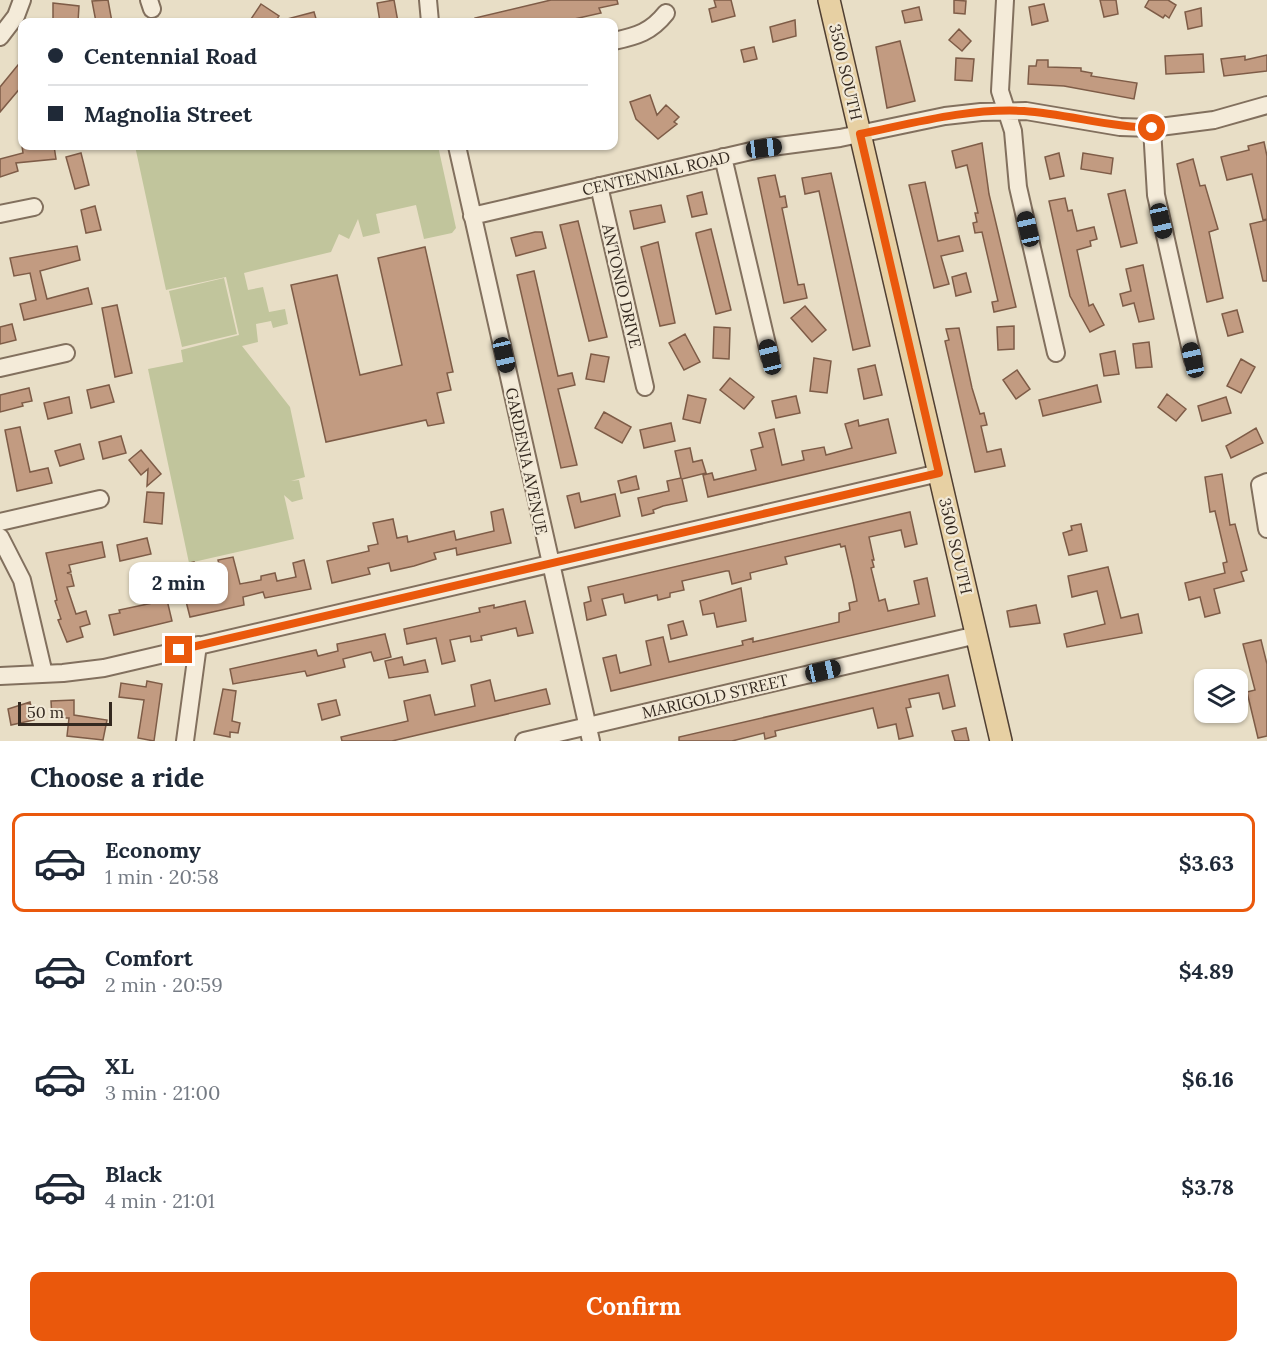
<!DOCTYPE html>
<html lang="en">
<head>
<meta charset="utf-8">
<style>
	:root { --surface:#fff; --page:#f2f2f3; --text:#1f2937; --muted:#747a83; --line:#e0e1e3; --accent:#ea580c }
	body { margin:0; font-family:Lora,serif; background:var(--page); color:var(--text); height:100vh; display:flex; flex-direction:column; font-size:22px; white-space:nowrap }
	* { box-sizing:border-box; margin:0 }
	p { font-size:20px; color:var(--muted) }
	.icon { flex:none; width:33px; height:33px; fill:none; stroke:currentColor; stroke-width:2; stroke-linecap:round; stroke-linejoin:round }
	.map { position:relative; height:741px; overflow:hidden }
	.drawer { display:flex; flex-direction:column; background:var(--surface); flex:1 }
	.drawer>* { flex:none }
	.guide { position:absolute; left:18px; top:18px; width:600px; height:132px; border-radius:12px; box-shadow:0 2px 4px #0004; display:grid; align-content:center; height:132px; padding:0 30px; background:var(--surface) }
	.buttons { position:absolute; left:1194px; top:669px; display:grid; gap:12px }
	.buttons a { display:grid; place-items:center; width:54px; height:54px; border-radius:12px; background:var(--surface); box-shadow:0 2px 4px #0004; font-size:30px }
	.scale { position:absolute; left:18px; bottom:15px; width:94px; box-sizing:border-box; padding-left:6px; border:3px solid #342920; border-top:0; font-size:16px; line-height:21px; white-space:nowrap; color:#342920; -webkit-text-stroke:4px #f1e8d5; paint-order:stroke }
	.end { position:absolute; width:27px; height:27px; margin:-14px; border:8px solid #ea580c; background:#fff; box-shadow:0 0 0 3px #fff }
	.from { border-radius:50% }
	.bubble { position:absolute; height:42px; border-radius:12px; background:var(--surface); box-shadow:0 2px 4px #0004; font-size:20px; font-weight:700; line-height:42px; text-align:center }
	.car { position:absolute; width:18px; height:36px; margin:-18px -9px; border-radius:8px; box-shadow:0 0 4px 2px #0007; background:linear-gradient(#222 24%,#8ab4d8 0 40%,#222 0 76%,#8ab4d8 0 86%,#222 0) }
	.guide b { display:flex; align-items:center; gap:21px; height:57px; font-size:22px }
	.guide b+b { border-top:2px solid var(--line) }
	.guide i { width:15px; height:15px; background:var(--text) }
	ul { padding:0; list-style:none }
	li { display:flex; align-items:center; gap:18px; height:99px; margin:0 12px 9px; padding:0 18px; border:3px solid transparent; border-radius:12px }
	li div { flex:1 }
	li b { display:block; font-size:22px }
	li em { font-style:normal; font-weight:700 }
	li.on { border-color:var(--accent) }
	li>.icon { width:54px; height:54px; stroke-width:1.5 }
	h2 { padding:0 30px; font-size:27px; line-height:72px }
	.action { display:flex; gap:12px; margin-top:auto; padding:12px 30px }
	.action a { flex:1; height:69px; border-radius:12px; background:var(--accent); color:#fff; font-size:24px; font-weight:700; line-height:69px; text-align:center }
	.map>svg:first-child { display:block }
</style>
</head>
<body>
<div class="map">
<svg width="1267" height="741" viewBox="0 0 1267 741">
	<rect width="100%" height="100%" fill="#e8dec6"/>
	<!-- green -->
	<path fill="#c1c59c" d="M 135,146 L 438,146 L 456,228 L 452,233 L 424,239 L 416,205 L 376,214 L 380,233 L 363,237 L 358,219 L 349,239 L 339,234 L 331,252 L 244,273 L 248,290 L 263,287 L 269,312 L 285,309 L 288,324 L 273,328 L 271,321 L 256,324 L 258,342 L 242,346 L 290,407 L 305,477 L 291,481 L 299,480 L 303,499 L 292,502 L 284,495 L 294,539 L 189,563 L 148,369 L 183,362 L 181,350 L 239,335 L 226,277 L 166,290 Z
		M 224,278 L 237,334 L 182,347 L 169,291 Z"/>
	<!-- building -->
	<path fill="#c29b81" stroke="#7e5c47" stroke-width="1.5" d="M 108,0 L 112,22 L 96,22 L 92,1 Z
		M 394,0 L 398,22 L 380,22 L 377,3 Z
		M 551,0 L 617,0 L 618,4 L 599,8 L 601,13 L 561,22 L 476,22 L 475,18 Z
		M 714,0 L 731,0 L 735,16 L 712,22 L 709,9 L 716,7 Z
		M 954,0 L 966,1 L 965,14 L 954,13 Z
		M 1100,0 L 1116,0 L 1118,14 L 1104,17 Z
		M 1149,0 L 1168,0 L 1176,5 L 1169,18 L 1165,15 L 1163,18 L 1145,7 Z
		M 53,3 L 79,6 L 78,22 L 53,21 Z
		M 261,4 L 279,16 L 275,22 L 249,22 Z
		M 1044,4 L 1048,21 L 1032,25 L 1029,7 Z
		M 919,7 L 922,20 L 905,23 L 902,11 Z
		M 1201,8 L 1202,26 L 1188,29 L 1185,12 Z
		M 314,12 L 317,22 L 287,22 L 287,19 Z
		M 795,20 L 796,36 L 773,42 L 770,27 Z
		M 959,29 L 971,41 L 962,51 L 949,40 Z
		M 900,41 L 915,101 L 887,108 L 876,47 Z
		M 754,47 L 757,59 L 744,62 L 741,50 Z
		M 1203,54 L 1204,72 L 1166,74 L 1165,56 Z
		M 1267,55 L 1267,71 L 1224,76 L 1221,59 L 1245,56 L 1245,60 Z
		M 956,58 L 974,59 L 972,81 L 955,80 Z
		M 22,60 L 22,86 L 0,112 L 0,87 Z
		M 1037,60 L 1048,60 L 1048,67 L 1081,68 L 1081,71 L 1092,73 L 1091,76 L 1137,83 L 1134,99 L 1064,86 L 1028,84 L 1029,66 L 1036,66 Z
		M 650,95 L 657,115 L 666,105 L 679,117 L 674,122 L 677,124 L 658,139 L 636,119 L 630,102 Z
		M 1264,142 L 1267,156 L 1267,219 L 1263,220 L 1252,174 L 1227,180 L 1221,157 L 1249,150 L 1248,146 Z
		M 982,143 L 989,194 L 1016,307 L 994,312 L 992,302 L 998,301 L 982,232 L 975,233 L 973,223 L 977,222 L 975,213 L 978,213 L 967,165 L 956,168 L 952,151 Z
		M 22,146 L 54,146 L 56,159 L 16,163 L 18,171 L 0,177 L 0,159 L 23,153 Z
		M 81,153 L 89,185 L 75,189 L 66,157 Z
		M 1059,153 L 1064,176 L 1050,179 L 1045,157 Z
		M 1083,153 L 1113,158 L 1111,174 L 1081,169 Z
		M 1193,159 L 1200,186 L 1205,185 L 1218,229 L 1209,232 L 1223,298 L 1207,302 L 1177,164 Z
		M 831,173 L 870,346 L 853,350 L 819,191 L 805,194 L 802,178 Z
		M 775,175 L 780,197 L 785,196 L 787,207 L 782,208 L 798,285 L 804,284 L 807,298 L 784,303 L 758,178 Z
		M 925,182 L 938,241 L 959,236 L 963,251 L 941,256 L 949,284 L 934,288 L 909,185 Z
		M 1125,190 L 1137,243 L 1121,247 L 1108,194 Z
		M 702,192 L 707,214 L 692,217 L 687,196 Z
		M 1065,198 L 1068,211 L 1072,210 L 1077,231 L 1094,227 L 1097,239 L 1090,241 L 1091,246 L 1077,250 L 1089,306 L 1093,304 L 1104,325 L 1090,332 L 1070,296 L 1049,201 Z
		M 661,205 L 665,222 L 634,229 L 630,211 Z
		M 95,206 L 101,230 L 86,233 L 81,210 Z
		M 1267,220 L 1267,281 L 1263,281 L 1250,224 Z
		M 578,221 L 607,337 L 589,341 L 560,225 Z
		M 711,229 L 731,310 L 716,314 L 696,235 L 696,233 Z
		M 535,232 L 542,232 L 546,248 L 516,256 L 511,238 Z
		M 658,242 L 675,323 L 660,326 L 641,247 Z
		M 77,246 L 80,260 L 40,271 L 47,299 L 88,288 L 92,304 L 24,320 L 20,304 L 36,300 L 30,273 L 14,276 L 10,258 Z
		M 425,247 L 453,372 L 447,373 L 451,390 L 437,393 L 444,423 L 428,426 L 426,420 L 326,442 L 291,285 L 337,275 L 360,375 L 402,365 L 378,258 Z
		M 1143,265 L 1154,319 L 1139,322 L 1134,303 L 1123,306 L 1120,294 L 1131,291 L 1126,269 Z
		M 534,271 L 558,376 L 572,373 L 575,385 L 558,389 L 577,465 L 561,468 L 517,275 Z
		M 966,273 L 971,292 L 956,296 L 952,277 Z
		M 117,305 L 132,373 L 115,377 L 102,308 Z
		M 805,306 L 826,330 L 812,342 L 791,318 Z
		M 1237,310 L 1243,332 L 1228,336 L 1222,314 Z
		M 12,324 L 16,340 L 0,344 L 0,327 Z
		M 1014,326 L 1014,349 L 998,350 L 997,327 Z
		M 714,327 L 730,328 L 729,359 L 713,358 Z
		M 959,328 L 972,388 L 980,414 L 984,413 L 987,425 L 981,426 L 987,452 L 1001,449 L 1005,466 L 975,472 L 945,341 L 949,340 L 946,329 Z
		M 685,334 L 700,362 L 684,370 L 669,343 Z
		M 1149,342 L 1152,367 L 1136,368 L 1133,344 Z
		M 1115,351 L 1119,374 L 1104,376 L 1100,354 Z
		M 591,354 L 609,357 L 604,382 L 586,379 Z
		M 814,358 L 831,361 L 827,393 L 810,391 Z
		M 1241,359 L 1255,367 L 1241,393 L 1227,386 Z
		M 875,365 L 882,395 L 864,399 L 858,369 Z
		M 1017,370 L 1030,389 L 1016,399 L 1003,380 Z
		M 730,378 L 754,397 L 744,409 L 720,390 Z
		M 109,385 L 114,402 L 91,408 L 87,390 Z
		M 1097,385 L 1101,402 L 1043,416 L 1039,400 Z
		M 29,388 L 32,401 L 22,403 L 23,406 L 0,412 L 0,395 Z
		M 1167,394 L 1186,409 L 1176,421 L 1158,407 Z
		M 688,395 L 706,399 L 700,423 L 683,419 Z
		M 796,396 L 800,413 L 776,418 L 772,401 Z
		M 69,397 L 72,413 L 48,419 L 44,403 Z
		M 1226,397 L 1231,413 L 1202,421 L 1198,406 Z
		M 604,412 L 631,427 L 622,443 L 595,428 Z
		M 888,419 L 896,453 L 708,497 L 703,475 L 712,473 L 714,480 L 756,470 L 751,450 L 763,447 L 759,433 L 774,429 L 782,465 L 804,460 L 802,451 L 824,447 L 826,455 L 852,448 L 845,424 L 858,420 L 859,426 Z
		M 671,423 L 675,441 L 644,448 L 640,430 Z
		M 20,427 L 30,472 L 48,468 L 52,483 L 17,491 L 5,430 Z
		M 1256,428 L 1263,443 L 1231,458 L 1226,446 Z
		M 121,436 L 126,453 L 103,459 L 99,442 Z
		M 80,444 L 84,459 L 60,466 L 55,451 Z
		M 690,448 L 693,462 L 702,460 L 706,473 L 682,479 L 687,501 L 663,506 L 653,510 L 654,513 L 642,516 L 638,498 L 669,491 L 667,481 L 681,478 L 675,451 Z
		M 141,450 L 161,474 L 147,486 L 148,469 L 141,475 L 129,460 Z
		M 1222,474 L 1230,525 L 1235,524 L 1247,570 L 1241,572 L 1244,581 L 1214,589 L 1220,613 L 1205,617 L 1200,597 L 1189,600 L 1185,583 L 1225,573 L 1223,563 L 1227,562 L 1215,511 L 1210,512 L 1205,477 Z
		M 636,476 L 639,489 L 621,493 L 618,481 Z
		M 147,492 L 164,493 L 162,524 L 144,522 Z
		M 579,493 L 581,502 L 615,494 L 620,516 L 575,528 L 567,496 Z
		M 503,509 L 511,543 L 457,555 L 456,548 L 434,553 L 436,559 L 414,566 L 391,571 L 389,563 L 368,568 L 370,574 L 332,583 L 327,561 L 369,551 L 368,546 L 378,544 L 373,523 L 393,519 L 397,538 L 407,536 L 408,542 L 454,531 L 456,540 L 494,531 L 491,512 Z
		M 910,512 L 917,544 L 905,547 L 901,530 L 869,537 L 874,560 L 872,560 L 874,567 L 871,568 L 879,601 L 885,599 L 888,611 L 919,604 L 914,581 L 927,578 L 935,616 L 611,691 L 603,658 L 616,655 L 620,673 L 651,665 L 646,641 L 663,637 L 669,662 L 743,645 L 742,641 L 753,638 L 753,642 L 839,622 L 839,613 L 850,610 L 849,603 L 857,601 L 853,581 L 845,546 L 841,547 L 840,544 L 785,557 L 787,564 L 750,573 L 751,579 L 732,584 L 729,571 L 726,571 L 682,581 L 684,590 L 670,593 L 670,597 L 658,600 L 657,595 L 625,603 L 623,594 L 602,599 L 606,615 L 587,620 L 584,603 L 591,601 L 588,587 Z
		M 1081,524 L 1087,551 L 1069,555 L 1063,533 L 1072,530 L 1071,526 Z
		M 147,538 L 151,554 L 120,561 L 117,545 Z
		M 102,542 L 105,557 L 69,565 L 71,572 L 67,573 L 71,574 L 74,586 L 67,587 L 76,614 L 86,611 L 90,624 L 80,627 L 83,637 L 67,642 L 58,620 L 61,619 L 55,601 L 57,600 L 46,553 Z
		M 233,557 L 240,584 L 261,580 L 261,576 L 275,573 L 277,581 L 296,577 L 293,563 L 304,560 L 311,589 L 265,598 L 263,592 L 243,597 L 244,605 L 190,617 L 177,566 L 194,562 L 198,577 L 193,578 L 197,599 L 226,592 L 218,560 Z
		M 1108,567 L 1121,618 L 1138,614 L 1142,633 L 1067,647 L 1064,634 L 1105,624 L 1097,591 L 1072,597 L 1068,576 Z
		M 741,588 L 746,621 L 717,627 L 714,613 L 703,615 L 700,601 Z
		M 167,600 L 172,621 L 114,635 L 109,615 L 120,613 L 119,610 Z
		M 525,601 L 533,633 L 518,636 L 516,628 L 481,636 L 482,640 L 471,642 L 470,636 L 450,640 L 455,661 L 442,664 L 436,638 L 407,644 L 404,629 L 480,612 L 479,608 L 494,605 L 494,608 Z
		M 1036,605 L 1040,623 L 1010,627 L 1007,611 Z
		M 683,621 L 687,635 L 671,639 L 668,625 Z
		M 385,634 L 391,657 L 374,661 L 371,652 L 343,659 L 345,667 L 307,676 L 305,671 L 233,684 L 230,669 L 316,650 L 318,656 L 338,651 L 337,644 Z
		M 1261,640 L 1267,664 L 1267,736 L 1258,738 L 1247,692 L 1255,690 L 1243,644 Z
		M 402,657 L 404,665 L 425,660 L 428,672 L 389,678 L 385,661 Z
		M 948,675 L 955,706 L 943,709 L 939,693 L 909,699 L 911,707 L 906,708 L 913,736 L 899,739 L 896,724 L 878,728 L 873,708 L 775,731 L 776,736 L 765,739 L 764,733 L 732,741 L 679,741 L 679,737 Z
		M 490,680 L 495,701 L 546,689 L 550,704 L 392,741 L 342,741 L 341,737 L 408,721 L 404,701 L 430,695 L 435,715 L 475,706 L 471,685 Z
		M 147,681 L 162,684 L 154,741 L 138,738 L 144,700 L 119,697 L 121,683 L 146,687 Z
		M 223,689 L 236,691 L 232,721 L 240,723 L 238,733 L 230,732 L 230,737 L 214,734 Z
		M 74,700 L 74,715 L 107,720 L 103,740 L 67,736 L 69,718 L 52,718 L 51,701 Z
		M 336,700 L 340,715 L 322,720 L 318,704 Z
		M 30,702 L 34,720 L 11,725 L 8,709 Z
		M 966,728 L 969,741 L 955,741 L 952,731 Z"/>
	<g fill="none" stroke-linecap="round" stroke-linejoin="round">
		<defs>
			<path id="minor" d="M 149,0 L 152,9
				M 428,0 L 430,22
				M 1005,0 L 1000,91 L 1013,131 L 1018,187 L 1056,353
				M 0,37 L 16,16 L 22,0
				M 614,41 C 637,36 651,32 666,13
				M 1152,128 L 1156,195 L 1193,360
				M 457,146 L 591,741
				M 723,157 L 770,357
				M 599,186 L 645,387
				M 0,214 L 34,207
				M 472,216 L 764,148 L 840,138 L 945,116 L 981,112 L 1026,111 L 1120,127 L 1152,128 L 1214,120 L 1267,105
				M 0,368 L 66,353
				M 1267,482 L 1260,485 L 1267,529
				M 0,522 L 100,499
				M 0,537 L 22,580 L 44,674
				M 0,676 L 63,673 L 104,668 L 939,473
				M 185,741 L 198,645
				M 524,741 L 977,635"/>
			<path id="major" d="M 829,0 L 1001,741"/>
		</defs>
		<!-- minor casing -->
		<use href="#minor" stroke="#82705e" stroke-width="20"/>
		<!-- major casing -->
		<use href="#major" stroke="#503f32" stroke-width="24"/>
		<!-- minor -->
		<use href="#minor" stroke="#f4ebd9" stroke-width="16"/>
		<!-- major -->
		<use href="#major" stroke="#e7d0a3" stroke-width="21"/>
	</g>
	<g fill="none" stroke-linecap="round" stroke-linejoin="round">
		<!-- route -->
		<path stroke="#ea580c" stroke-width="8" d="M 179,650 L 939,473 L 860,134 C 914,123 968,108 1024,111 C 1067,114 1108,127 1152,128"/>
	</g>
	<g text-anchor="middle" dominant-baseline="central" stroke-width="4.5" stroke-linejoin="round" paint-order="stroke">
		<!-- street labels -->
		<g font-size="16" fill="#342920" stroke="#f1e8d5">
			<text transform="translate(846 72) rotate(77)">3500 SOUTH</text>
			<text transform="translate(656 173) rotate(-13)">CENTENNIAL ROAD</text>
			<text transform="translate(622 286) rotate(77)">ANTONIO DRIVE</text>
			<text transform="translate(527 461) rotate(78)">GARDENIA AVENUE</text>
			<text transform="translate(956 546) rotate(77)">3500 SOUTH</text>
			<text transform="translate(715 696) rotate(-13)">MARIGOLD STREET</text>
		</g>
	</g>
</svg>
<div class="buttons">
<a><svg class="icon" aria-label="layers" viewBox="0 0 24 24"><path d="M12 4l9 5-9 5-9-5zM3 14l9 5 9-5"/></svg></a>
</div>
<div class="scale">50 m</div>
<i class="end from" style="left:1152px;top:128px"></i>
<i class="end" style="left:179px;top:650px"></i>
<div class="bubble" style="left:129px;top:562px;width:99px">2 min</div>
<i class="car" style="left:764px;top:148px;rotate:83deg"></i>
<i class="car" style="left:1161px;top:221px;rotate:167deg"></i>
<i class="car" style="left:1028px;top:229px;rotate:347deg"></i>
<i class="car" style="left:504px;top:355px;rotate:167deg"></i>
<i class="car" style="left:770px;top:357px;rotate:346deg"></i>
<i class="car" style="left:1193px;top:360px;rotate:347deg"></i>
<i class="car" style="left:823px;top:671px;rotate:77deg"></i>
<div class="guide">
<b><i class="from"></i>Centennial Road</b>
<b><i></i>Magnolia Street</b>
</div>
</div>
<section class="drawer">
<h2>Choose a ride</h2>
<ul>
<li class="on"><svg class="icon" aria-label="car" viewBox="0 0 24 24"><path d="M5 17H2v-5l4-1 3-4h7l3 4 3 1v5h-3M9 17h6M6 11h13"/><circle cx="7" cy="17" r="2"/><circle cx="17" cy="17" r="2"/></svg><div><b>Economy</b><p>1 min · 20:58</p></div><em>$3.63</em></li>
<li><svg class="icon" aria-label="car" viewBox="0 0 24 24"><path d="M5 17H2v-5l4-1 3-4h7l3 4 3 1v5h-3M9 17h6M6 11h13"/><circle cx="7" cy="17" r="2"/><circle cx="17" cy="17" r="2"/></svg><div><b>Comfort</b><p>2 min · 20:59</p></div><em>$4.89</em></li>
<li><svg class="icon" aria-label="car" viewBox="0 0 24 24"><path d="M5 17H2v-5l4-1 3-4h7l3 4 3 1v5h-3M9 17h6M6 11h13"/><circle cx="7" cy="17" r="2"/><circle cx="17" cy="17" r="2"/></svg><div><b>XL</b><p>3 min · 21:00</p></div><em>$6.16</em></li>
<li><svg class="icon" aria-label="car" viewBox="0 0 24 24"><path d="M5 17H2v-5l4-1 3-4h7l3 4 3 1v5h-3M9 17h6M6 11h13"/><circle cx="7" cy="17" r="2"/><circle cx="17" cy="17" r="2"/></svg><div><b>Black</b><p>4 min · 21:01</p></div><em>$3.78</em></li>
</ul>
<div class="action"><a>Confirm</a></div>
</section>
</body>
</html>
